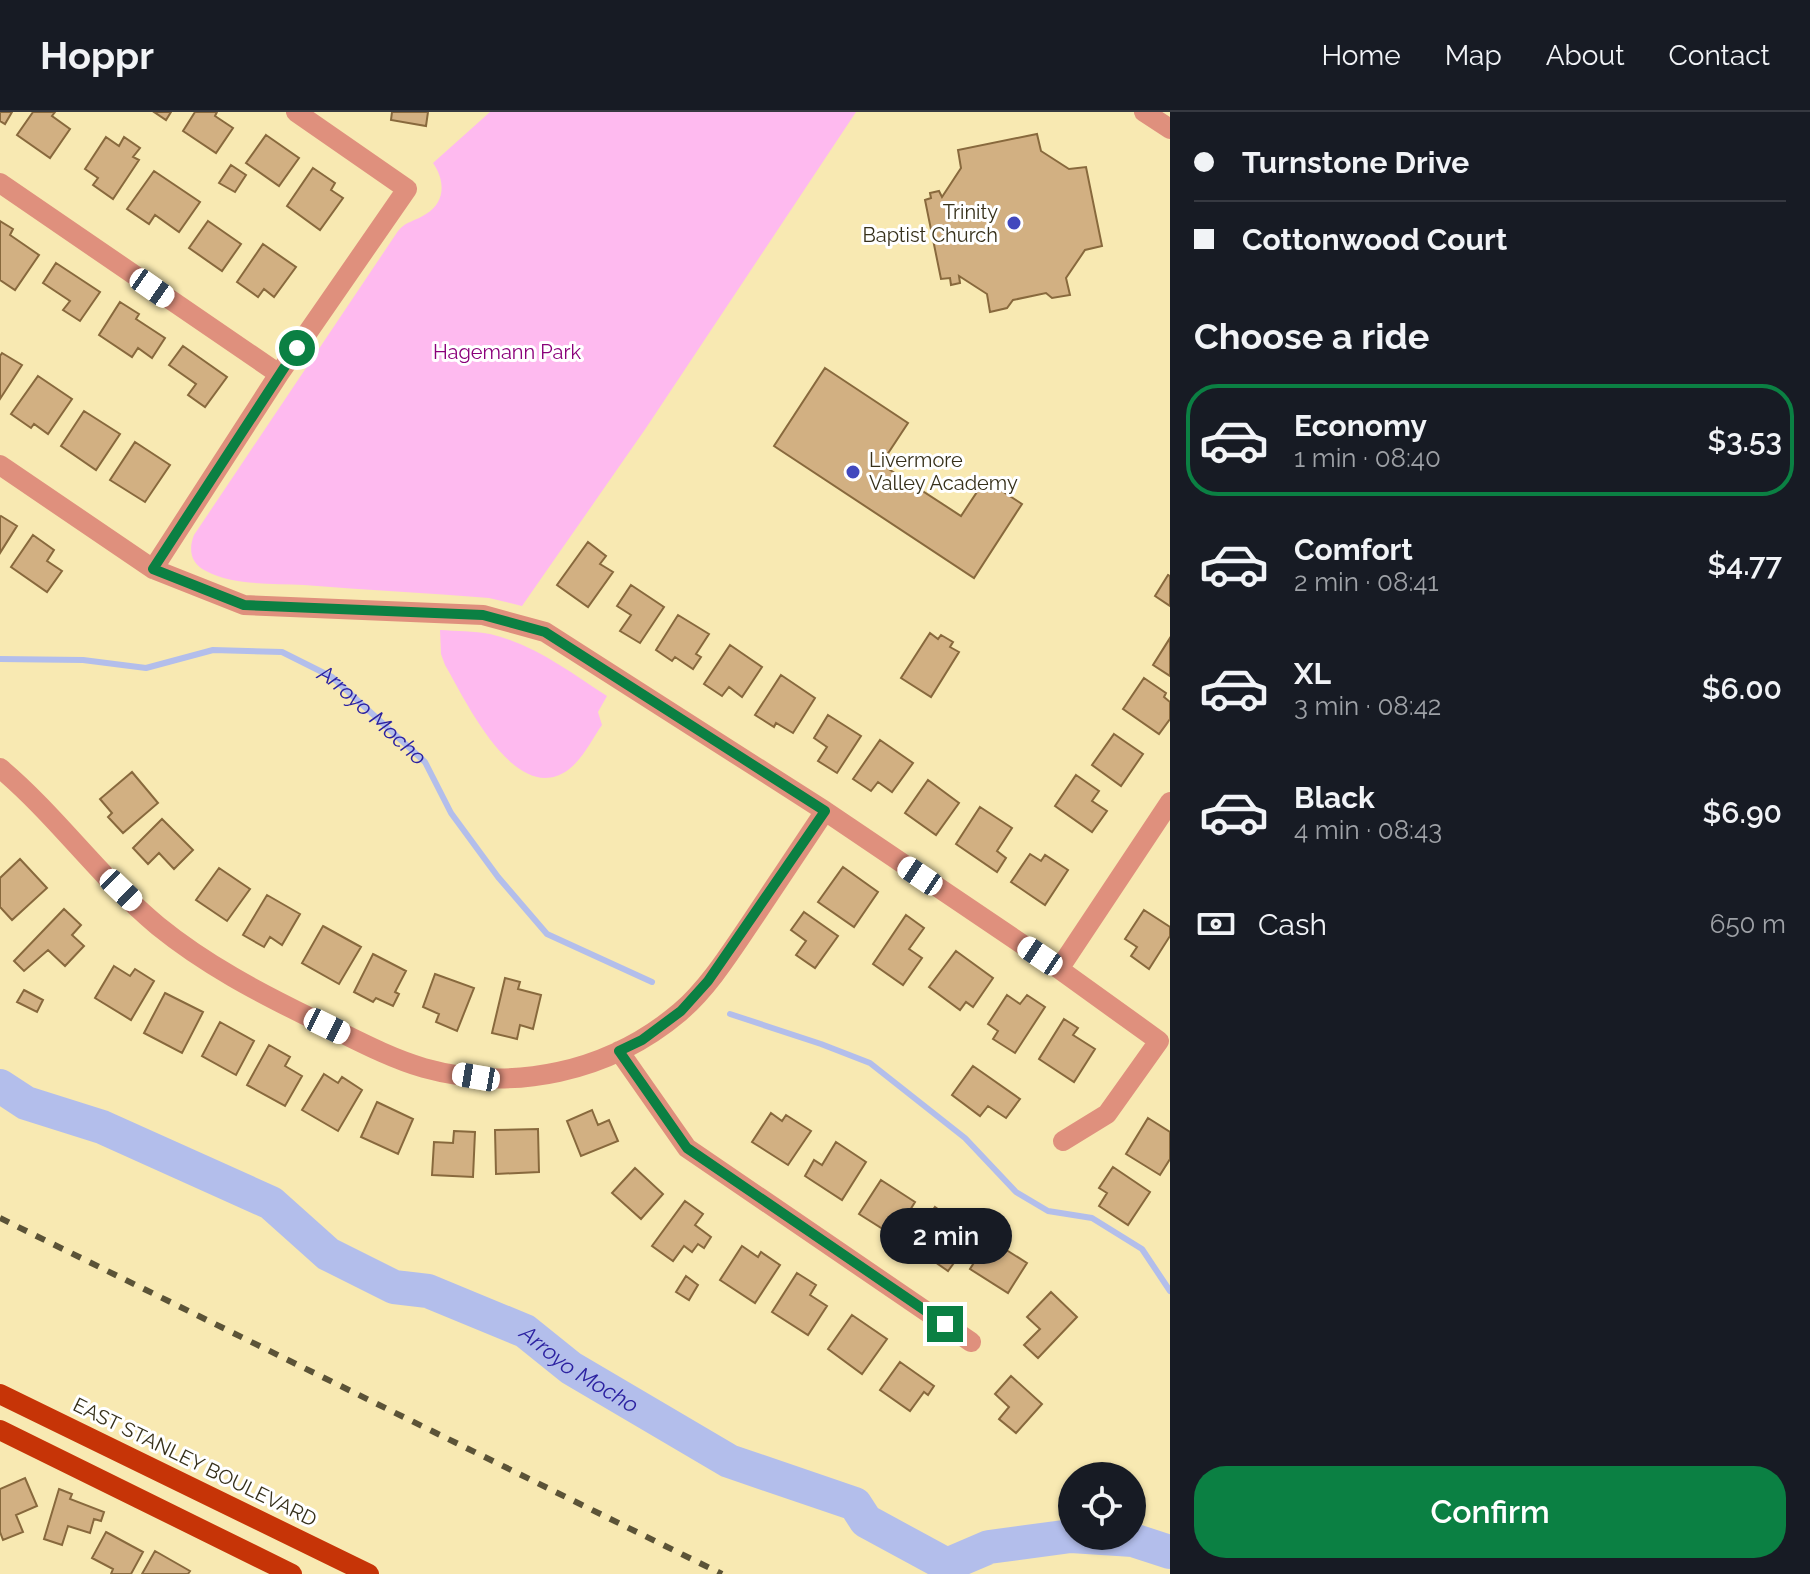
<!DOCTYPE html>
<html lang="en">
<head>
<meta charset="utf-8">
<style>
	:root { --surface:#171b24; --page:#242831; --text:#f1f3f6; --muted:#9ea1a6; --line:#363941; --accent:#0b8043 }
	body { margin:0; font-family:Raleway,sans-serif; background:var(--page); color:var(--text); height:100vh; display:flex; flex-direction:column; font-size:30px; white-space:nowrap }
	* { box-sizing:border-box; margin:0 }
	p { font-size:26px; color:var(--muted) }
	.icon { flex:none; width:44px; height:44px; fill:none; stroke:currentColor; stroke-width:2; stroke-linecap:round; stroke-linejoin:round }
	.map { position:relative; flex:1; overflow:hidden }
	.details { display:flex; flex-direction:column; background:var(--surface); width:640px }
	.details>* { flex:none }
	.hud { display:grid; align-content:center; height:176px; padding:0 24px; background:var(--surface) }
	.controls { position:absolute; left:1058px; top:1350px; display:grid; gap:16px }
	.controls a { display:grid; place-items:center; width:88px; height:88px; border-radius:50%; background:var(--surface); box-shadow:0 2px 6px #0004; font-size:40px }
	.end { position:absolute; width:36px; height:36px; margin:-18px; border:10px solid #0b8043; background:#fff; box-shadow:0 0 0 4px #fff }
	.from { border-radius:50% }
	.bubble { position:absolute; height:56px; border-radius:28px; background:var(--surface); box-shadow:0 2px 6px #0004; font-size:26px; font-weight:600; line-height:56px; text-align:center }
	.car { position:absolute; width:24px; height:48px; margin:-24px -12px; border-radius:10px; box-shadow:0 0 6px 2px #0007; background:linear-gradient(#fff 24%,#345 0 40%,#fff 0 76%,#345 0 86%,#fff 0) }
	.hud b { display:flex; align-items:center; gap:28px; height:76px; font-size:30px }
	.hud b+b { border-top:2px solid var(--line) }
	.hud i { width:20px; height:20px; background:var(--text) }
	ul { padding:0; list-style:none }
	li { display:flex; align-items:center; gap:24px; height:112px; margin:0 16px 12px; padding:0 8px; border:4px solid transparent; border-radius:32px }
	li div { flex:1 }
	li b { display:block; font-size:30px }
	li em { font-style:normal; font-weight:600 }
	li.on { border-color:var(--accent) }
	li>.icon { width:72px; height:72px; stroke-width:1.5 }
	h2 { padding:0 24px; font-size:36px; line-height:96px }
	.pay { display:flex; align-items:center; gap:20px; height:88px; padding:0 24px; font-size:30px }
	.pay p { margin-inline-start:auto }
	.primary-button { display:flex; gap:16px; margin-top:auto; padding:16px 24px }
	.primary-button a { flex:1; height:92px; border-radius:32px; background:var(--accent); color:#fff; font-size:32px; font-weight:600; line-height:92px; text-align:center }
	header { display:flex; align-items:center; gap:48px; box-sizing:border-box; height:112px; padding:0 40px; background:var(--surface); border-bottom:2px solid var(--line) }
	header strong { font-size:38px }
	nav { display:flex; gap:44px; margin-inline-start:auto; font-size:28px }
	main { display:flex; flex:1; min-height:0 }
	.map>svg:first-child { display:block }
</style>
</head>
<body>
<header>
<strong>Hoppr</strong>
<nav><a>Home</a><a>Map</a><a>About</a><a>Contact</a></nav>
</header>
<main>
<div class="map">
<svg width="1170" height="1462" viewBox="0 0 1170 1462">
	<rect width="100%" height="100%" fill="#f8e9b2"/>
	<!-- green -->
	<path fill="#febaef" d="M 490,0 L 856,0 L 646,316 L 522,494 L 489,486 C 427,481 366,478 304,473 C 273,471 234,474 206,459 C 191,452 188,438 194,423 L 398,119 C 406,109 416,109 426,102 C 446,90 445,68 433,51 Z
		M 440,518 C 456,519 474,519 490,522 C 534,532 570,560 607,584 L 598,600 L 602,613 C 592,627 583,647 568,658 C 515,696 465,587 445,553 L 441,542 Z"/>
	<g fill="none" stroke-linecap="round" stroke-linejoin="round">
		<!-- stream -->
		<g stroke="#b3beeb" stroke-width="6">
			<path id="s1" d="M 0,547 L 83,548 L 146,556 L 213,538 L 282,540 L 332,565 L 425,650 L 451,701 L 498,765 L 547,822 L 652,870"/>
			<path d="M 730,902 L 821,932 L 870,951 L 965,1026 L 1016,1080 L 1048,1099 L 1092,1106 L 1142,1137 L 1170,1179"/>
		</g>
		<!-- river -->
		<path stroke="#b3beeb" stroke-width="34" id="s2" d="M 0,974 L 26,991 L 102,1015 L 271,1091 L 328,1142 L 394,1175 L 428,1179 L 525,1219 L 571,1256 L 729,1349 L 855,1392 L 866,1409 L 947,1453 L 989,1435 L 1071,1424 L 1133,1428 L 1170,1440"/>
	</g>
	<!-- building -->
	<path fill="#d2b082" stroke="#88693d" stroke-width="2" d="M 0,0 L 12,0 L 5,12 L 0,9 Z
		M 33,0 L 55,0 L 52,4 L 70,17 L 50,46 L 17,23 Z
		M 154,0 L 171,0 L 166,8 Z
		M 195,0 L 217,0 L 215,4 L 233,16 L 216,41 L 183,19 Z
		M 392,0 L 428,0 L 426,14 L 391,8 Z
		M 1037,22 L 1041,39 L 1069,57 L 1086,55 L 1102,134 L 1085,138 L 1066,166 L 1070,183 L 1052,186 L 1046,181 L 1013,188 L 1007,196 L 990,200 L 987,182 L 959,164 L 960,171 L 951,173 L 950,166 L 941,167 L 925,88 L 931,86 L 930,81 L 939,79 L 942,85 L 961,56 L 958,38 Z
		M 266,23 L 299,46 L 279,74 L 246,51 Z
		M 106,25 L 119,34 L 124,25 L 140,36 L 133,45 L 139,48 L 113,87 L 93,73 L 98,66 L 85,57 Z
		M 231,53 L 246,63 L 235,80 L 219,71 Z
		M 313,56 L 335,71 L 331,78 L 343,86 L 320,118 L 287,94 Z
		M 154,59 L 200,90 L 179,120 L 155,103 L 149,112 L 127,97 Z
		M 0,109 L 13,117 L 10,123 L 39,143 L 15,178 L 0,168 Z
		M 208,109 L 241,132 L 222,159 L 189,136 Z
		M 263,132 L 296,155 L 274,185 L 264,177 L 258,185 L 237,170 Z
		M 56,151 L 100,180 L 80,209 L 63,198 L 70,189 L 43,171 Z
		M 120,190 L 139,202 L 136,207 L 165,226 L 152,246 L 138,236 L 132,245 L 99,223 Z
		M 183,234 L 227,265 L 205,295 L 188,283 L 196,272 L 169,253 Z
		M 2,241 L 22,253 L 0,287 L 0,244 Z
		M 825,256 L 908,311 L 881,352 L 961,404 L 985,368 L 1022,392 L 974,466 L 774,334 Z
		M 38,264 L 72,287 L 48,322 L 34,312 L 31,316 L 11,302 Z
		M 84,299 L 120,322 L 96,358 L 61,334 Z
		M 135,330 L 170,353 L 145,390 L 110,368 Z
		M 1,404 L 17,414 L 0,441 L 0,405 Z
		M 33,423 L 54,438 L 47,449 L 62,459 L 47,480 L 11,455 Z
		M 588,430 L 606,444 L 600,452 L 613,460 L 588,495 L 557,473 Z
		M 1168,463 L 1170,464 L 1170,494 L 1155,484 Z
		M 631,473 L 664,495 L 640,531 L 620,519 L 631,503 L 617,494 Z
		M 678,503 L 709,522 L 696,542 L 701,545 L 693,557 L 675,545 L 672,549 L 656,538 Z
		M 930,521 L 938,527 L 941,523 L 953,530 L 950,535 L 959,540 L 931,585 L 901,566 Z
		M 1170,526 L 1170,564 L 1153,553 Z
		M 730,533 L 762,555 L 742,585 L 729,575 L 722,584 L 704,572 Z
		M 781,563 L 815,586 L 793,621 L 776,611 L 774,615 L 755,603 Z
		M 1144,566 L 1166,581 L 1164,585 L 1170,590 L 1170,607 L 1159,622 L 1123,597 Z
		M 828,603 L 861,624 L 837,661 L 818,649 L 827,635 L 814,626 Z
		M 1114,622 L 1143,642 L 1121,674 L 1092,653 Z
		M 880,628 L 913,651 L 892,680 L 878,670 L 871,679 L 853,667 Z
		M 132,660 L 158,691 L 123,721 L 108,705 L 112,701 L 100,687 Z
		M 1076,663 L 1099,679 L 1092,689 L 1107,699 L 1092,720 L 1055,694 Z
		M 928,668 L 959,691 L 936,723 L 905,701 Z
		M 980,695 L 1012,716 L 997,739 L 1006,746 L 997,760 L 956,732 Z
		M 162,707 L 193,738 L 174,757 L 159,741 L 148,752 L 133,736 Z
		M 1030,742 L 1041,749 L 1045,743 L 1068,758 L 1045,793 L 1011,770 Z
		M 20,747 L 47,776 L 12,808 L 0,795 L 0,766 Z
		M 843,755 L 878,780 L 854,815 L 818,790 Z
		M 219,756 L 250,777 L 227,809 L 196,788 Z
		M 267,783 L 300,802 L 282,833 L 270,825 L 264,835 L 243,823 Z
		M 64,797 L 81,813 L 72,823 L 84,834 L 65,854 L 48,838 L 24,859 L 14,849 Z
		M 1144,798 L 1170,815 L 1170,824 L 1149,857 L 1131,844 L 1137,835 L 1125,827 Z
		M 804,800 L 838,824 L 815,856 L 796,843 L 806,829 L 791,818 Z
		M 906,803 L 924,816 L 909,837 L 922,846 L 903,873 L 873,852 Z
		M 323,814 L 361,835 L 339,872 L 302,851 Z
		M 956,839 L 993,866 L 973,895 L 966,890 L 960,898 L 929,875 Z
		M 373,842 L 406,859 L 395,880 L 399,882 L 393,894 L 376,886 L 373,890 L 354,880 Z
		M 114,854 L 130,864 L 135,857 L 154,869 L 131,908 L 95,886 Z
		M 435,862 L 474,876 L 457,919 L 436,910 L 439,902 L 423,895 Z
		M 505,866 L 520,870 L 518,877 L 541,883 L 533,917 L 520,913 L 517,927 L 492,921 Z
		M 24,878 L 43,888 L 37,900 L 17,890 Z
		M 165,881 L 203,900 L 182,941 L 144,921 Z
		M 1007,883 L 1020,892 L 1027,883 L 1045,895 L 1015,941 L 993,927 L 998,919 L 988,912 Z
		M 1064,907 L 1078,916 L 1073,923 L 1095,937 L 1074,970 L 1039,947 Z
		M 220,910 L 254,929 L 236,963 L 202,944 Z
		M 269,933 L 290,945 L 285,954 L 302,964 L 285,994 L 247,973 Z
		M 973,954 L 1020,987 L 1006,1006 L 988,994 L 980,1004 L 952,983 Z
		M 324,962 L 338,971 L 342,965 L 362,978 L 338,1019 L 302,998 Z
		M 377,990 L 413,1007 L 398,1042 L 361,1025 Z
		M 592,998 L 598,1013 L 609,1008 L 618,1029 L 581,1044 L 567,1009 Z
		M 771,1001 L 782,1009 L 786,1003 L 811,1019 L 788,1053 L 752,1030 Z
		M 1148,1006 L 1170,1020 L 1170,1047 L 1160,1063 L 1126,1042 Z
		M 538,1017 L 539,1060 L 496,1062 L 495,1018 Z
		M 454,1019 L 475,1020 L 473,1065 L 432,1063 L 434,1030 L 453,1031 Z
		M 836,1030 L 866,1050 L 842,1088 L 805,1064 L 814,1048 L 822,1053 Z
		M 1113,1055 L 1150,1080 L 1128,1113 L 1099,1094 L 1107,1081 L 1099,1076 Z
		M 635,1056 L 663,1082 L 641,1107 L 612,1081 Z
		M 881,1068 L 915,1090 L 894,1124 L 859,1102 Z
		M 685,1089 L 703,1102 L 695,1113 L 711,1125 L 704,1136 L 698,1132 L 692,1140 L 684,1134 L 673,1149 L 652,1134 Z
		M 935,1095 L 964,1115 L 949,1137 L 959,1144 L 948,1159 L 909,1132 Z
		M 989,1127 L 1027,1151 L 1008,1181 L 970,1157 Z
		M 742,1134 L 758,1145 L 761,1140 L 780,1153 L 755,1191 L 720,1168 Z
		M 797,1161 L 816,1173 L 810,1183 L 827,1194 L 808,1223 L 772,1200 Z
		M 686,1164 L 698,1173 L 689,1188 L 676,1180 Z
		M 1051,1180 L 1077,1205 L 1038,1246 L 1024,1233 L 1040,1217 L 1027,1205 Z
		M 852,1203 L 887,1227 L 862,1262 L 828,1237 Z
		M 900,1250 L 934,1274 L 928,1283 L 924,1280 L 910,1299 L 880,1278 Z
		M 1011,1264 L 1042,1292 L 1016,1321 L 999,1307 L 1009,1295 L 995,1282 Z
		M 25,1366 L 37,1394 L 16,1403 L 23,1420 L 3,1428 L 0,1420 L 0,1377 Z
		M 59,1377 L 72,1382 L 70,1387 L 104,1400 L 101,1409 L 94,1407 L 90,1421 L 68,1414 L 62,1433 L 44,1427 Z
		M 106,1420 L 143,1440 L 131,1462 L 111,1462 L 113,1457 L 92,1446 Z
		M 155,1439 L 190,1459 L 188,1462 L 142,1462 Z"/>
	<g fill="none" stroke-linecap="round" stroke-linejoin="round">
		<!-- minor -->
		<path stroke="#df907d" stroke-width="20" d="M 1144,0 L 1170,17
			M 0,71 L 279,262
			M 0,353 L 153,457 L 244,493 L 483,503 L 545,520 L 825,699 L 1059,857 L 1159,929 L 1107,1002 L 1063,1029
			M 153,457 L 279,262 L 407,77 L 296,0
			M 0,656 C 57,704 100,766 158,814 C 206,853 258,880 313,907 C 349,924 386,945 424,956 C 513,981 609,960 680,900 C 708,876 730,841 751,810 C 776,773 800,736 825,699
			M 1059,857 L 1170,690
			M 619,939 L 687,1036 L 971,1230"/>
		<!-- major -->
		<path stroke="#c63407" stroke-width="20" d="M 0,1282 L 369,1462
			M 0,1318 L 292,1462"/>
		<!-- rail -->
		<path stroke="#5b5337" stroke-width="6" stroke-dasharray="10 10" stroke-linecap="butt" d="M 0,1106 L 722,1462"/>
	</g>
	<g fill="none" stroke-linecap="round" stroke-linejoin="round">
		<!-- route -->
		<path stroke="#0b8043" stroke-width="10" d="M 297,236 L 153,457 L 244,493 L 483,503 L 545,520 L 825,699 L 708,869 L 681,899 L 642,928 L 619,939 L 687,1036 L 945,1212"/>
	</g>
	<!-- markers -->
	<g fill="#4248bd" stroke="#fff" stroke-width="3">
		<circle cx="1014" cy="111" r="8"/>
		<circle cx="853" cy="360" r="8"/>
	</g>
	<g text-anchor="middle" dominant-baseline="central" stroke-width="6" stroke-linejoin="round" paint-order="stroke">
		<!-- poi labels -->
		<g font-size="20" fill="#36301a" stroke="#fff" text-anchor="end">
			<text x="998" y="100">Trinity<tspan x="998" dy="23">Baptist Church</tspan></text>
			<text x="869" y="348" text-anchor="start">Livermore<tspan x="869" dy="23">Valley Academy</tspan></text>
		</g>
		<!-- park labels -->
		<g font-size="20" fill="#8a017a" stroke="#fff">
			<text x="507" y="240">Hagemann Park</text>
		</g>
		<!-- street labels -->
		<g font-size="20" fill="#36301a" stroke="#fff">
			<text transform="translate(195 1350) rotate(26)">EAST STANLEY BOULEVARD</text>
		</g>
		<!-- water labels -->
		<g font-size="22" font-style="italic" fill="#2c22a1" stroke="#fff">
			<text stroke="none"><textPath href="#s1" startOffset="396">Arroyo Mocho</textPath></text>
			<text stroke="none"><textPath href="#s2" startOffset="652">Arroyo Mocho</textPath></text>
		</g>
	</g>
</svg>
<div class="controls">
<a><svg class="icon" aria-label="locate" viewBox="0 0 24 24"><circle cx="12" cy="12" r="6"/><path d="M12 2v4M12 18v4M2 12h4M18 12h4"/></svg></a>
</div>
<i class="end from" style="left:297px;top:236px"></i>
<i class="end" style="left:945px;top:1212px"></i>
<div class="bubble" style="left:880px;top:1096px;width:132px">2 min</div>
<i class="car" style="left:152px;top:176px;rotate:125deg"></i>
<i class="car" style="left:920px;top:764px;rotate:304deg"></i>
<i class="car" style="left:121px;top:778px;rotate:134deg"></i>
<i class="car" style="left:1040px;top:844px;rotate:304deg"></i>
<i class="car" style="left:327px;top:914px;rotate:116deg"></i>
<i class="car" style="left:476px;top:965px;rotate:280deg"></i>
</div>
<section class="details">
<div class="hud">
<b><i class="from"></i>Turnstone Drive</b>
<b><i></i>Cottonwood Court</b>
</div>
<h2>Choose a ride</h2>
<ul>
<li class="on"><svg class="icon" aria-label="car" viewBox="0 0 24 24"><path d="M5 17H2v-5l4-1 3-4h7l3 4 3 1v5h-3M9 17h6M6 11h13"/><circle cx="7" cy="17" r="2"/><circle cx="17" cy="17" r="2"/></svg><div><b>Economy</b><p>1 min · 08:40</p></div><em>$3.53</em></li>
<li><svg class="icon" aria-label="car" viewBox="0 0 24 24"><path d="M5 17H2v-5l4-1 3-4h7l3 4 3 1v5h-3M9 17h6M6 11h13"/><circle cx="7" cy="17" r="2"/><circle cx="17" cy="17" r="2"/></svg><div><b>Comfort</b><p>2 min · 08:41</p></div><em>$4.77</em></li>
<li><svg class="icon" aria-label="car" viewBox="0 0 24 24"><path d="M5 17H2v-5l4-1 3-4h7l3 4 3 1v5h-3M9 17h6M6 11h13"/><circle cx="7" cy="17" r="2"/><circle cx="17" cy="17" r="2"/></svg><div><b>XL</b><p>3 min · 08:42</p></div><em>$6.00</em></li>
<li><svg class="icon" aria-label="car" viewBox="0 0 24 24"><path d="M5 17H2v-5l4-1 3-4h7l3 4 3 1v5h-3M9 17h6M6 11h13"/><circle cx="7" cy="17" r="2"/><circle cx="17" cy="17" r="2"/></svg><div><b>Black</b><p>4 min · 08:43</p></div><em>$6.90</em></li>
</ul>
<div class="pay"><svg class="icon" aria-label="cash" viewBox="0 0 24 24"><path d="M3 7h18v10H3z"/><circle cx="12" cy="12" r="2"/></svg>Cash<p>650 m</p></div>
<div class="primary-button"><a>Confirm</a></div>
</section>
</main>
</body>
</html>
